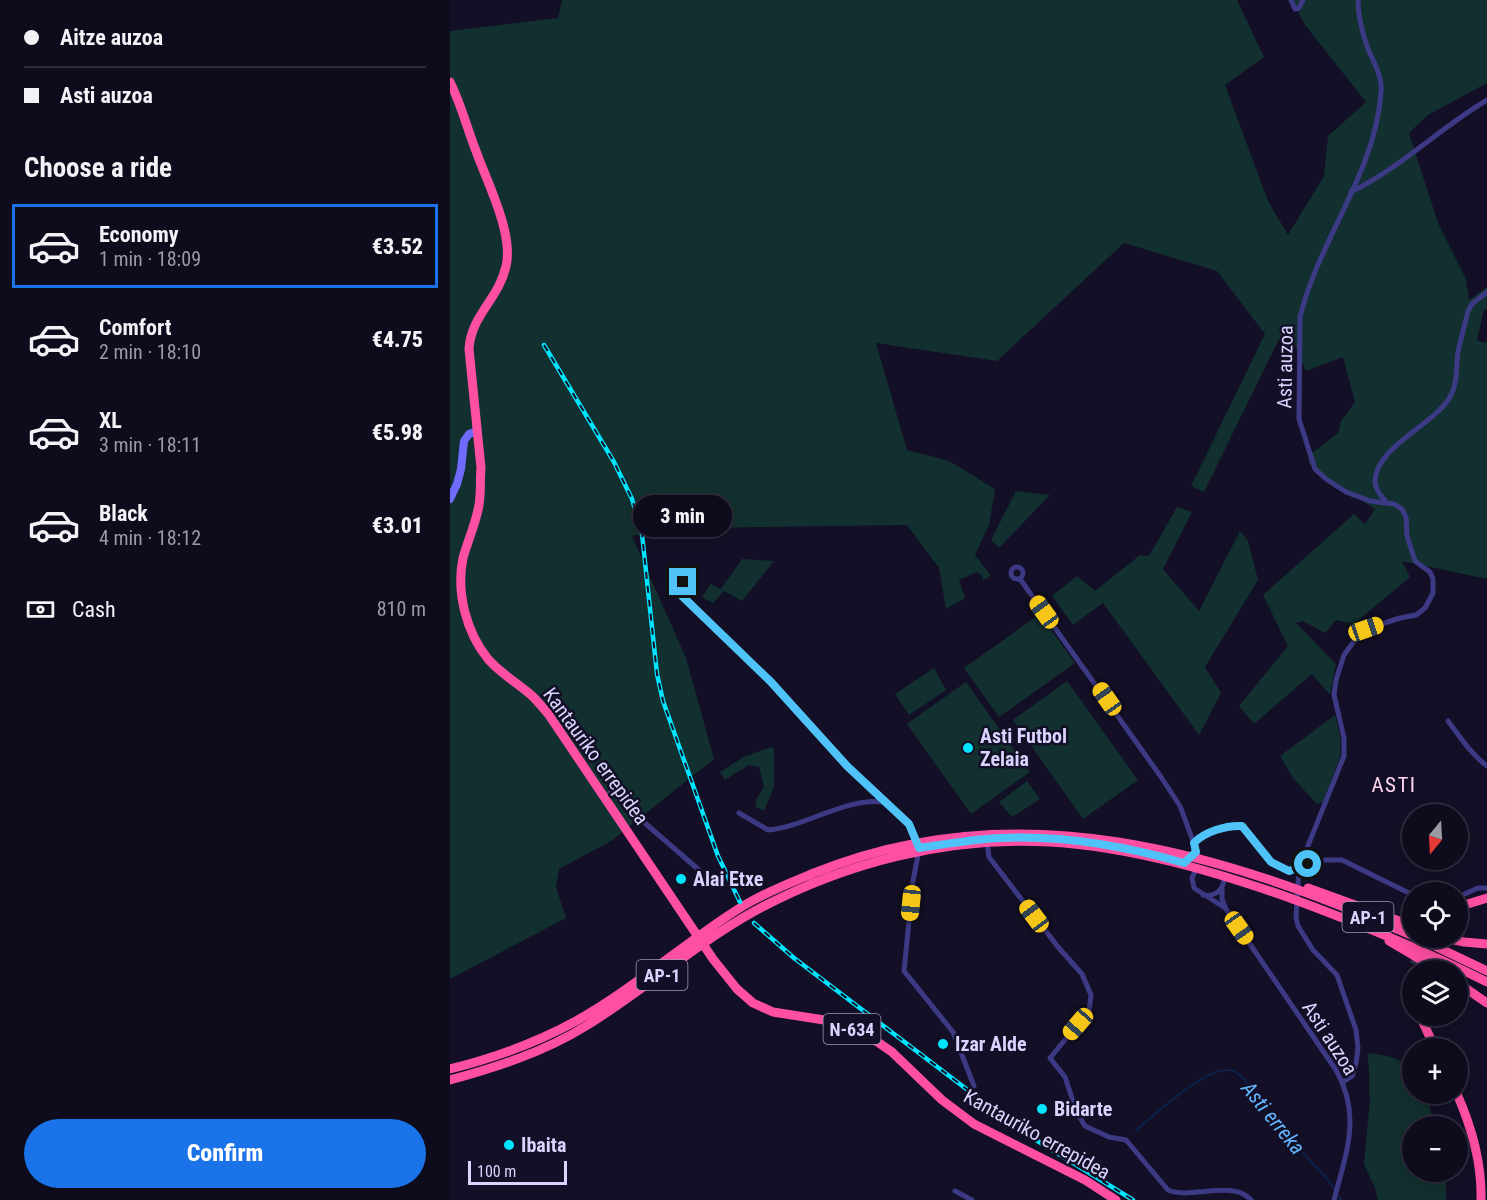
<!DOCTYPE html>
<html lang="en">
<head>
<meta charset="utf-8">
<style>
	:root { --surface:#0e0b1c; --page:#1c1929; --text:#f1f3f6; --muted:#9b9ba3; --line:#2e2b3b; --accent:#1a73e8 }
	body { margin:0; font-family:"Roboto Condensed",sans-serif; background:var(--page); color:var(--text); height:100vh; display:flex; flex-direction:column; font-size:22px; white-space:nowrap }
	* { box-sizing:border-box; margin:0 }
	p { font-size:20px; color:var(--muted) }
	.icon { flex:none; width:33px; height:33px; fill:none; stroke:currentColor; stroke-width:2; stroke-linecap:round; stroke-linejoin:round }
	.map { position:relative; flex:1; overflow:hidden }
	.sheet { display:flex; flex-direction:column; background:var(--surface); width:450px }
	.sheet>* { flex:none }
	.guide { display:grid; align-content:center; height:132px; padding:0 24px; background:var(--surface) }
	.needle { width:39px; rotate:198deg }
	.buttons { position:absolute; left:952px; top:804px; display:grid; gap:12px }
	.buttons a { display:grid; place-items:center; width:66px; height:66px; border-radius:50%; background:var(--surface); box-shadow:0 3px 15px #0003,0 0 0 2px var(--line); font-size:30px }
	.scale { position:absolute; left:18px; bottom:15px; width:99px; box-sizing:border-box; padding-left:6px; border:3px solid #d9d4ff; border-top:0; font-size:16px; line-height:21px; white-space:nowrap; color:#d9d4ff; -webkit-text-stroke:4px #130f26; paint-order:stroke }
	.end { position:absolute; width:27px; height:27px; margin:-14px; border:8px solid #4fc3f7; background:#111; box-shadow:0 0 0 3px #111 }
	.from { border-radius:50% }
	.bubble { position:absolute; height:42px; border-radius:21px; background:var(--surface); box-shadow:0 3px 15px #0003,0 0 0 2px var(--line); font-size:20px; font-weight:800; line-height:42px; text-align:center }
	.car { position:absolute; width:18px; height:36px; margin:-18px -9px; border-radius:8px; box-shadow:0 0 4px 2px #0007; background:linear-gradient(#f5c518 24%,#345 0 40%,#f5c518 0 76%,#345 0 86%,#f5c518 0) }
	.guide b { display:flex; align-items:center; gap:21px; height:57px; font-size:22px }
	.guide b+b { border-top:2px solid var(--line) }
	.guide i { width:15px; height:15px; background:var(--text) }
	ul { padding:0; list-style:none }
	li { display:flex; align-items:center; gap:18px; height:84px; margin:0 12px 9px; padding:0 12px; border:3px solid transparent; border-radius:0px }
	li div { flex:1 }
	li b { display:block; font-size:22px }
	li em { font-style:normal; font-weight:800 }
	li.selected { border-color:var(--accent) }
	li>.icon { width:54px; height:54px; stroke-width:1.5 }
	h2 { padding:0 24px; font-size:27px; line-height:72px }
	.pay { display:flex; align-items:center; gap:15px; height:66px; padding:0 24px; font-size:22px }
	.pay p { margin-inline-start:auto }
	.cta { display:flex; gap:12px; margin-top:auto; padding:12px 24px }
	.cta a { flex:1; height:69px; border-radius:36px; background:var(--accent); color:#fff; font-size:24px; font-weight:800; line-height:69px; text-align:center }
	main { display:flex; flex:1; min-height:0 }
	.map>svg:first-child { display:block }
</style>
</head>
<body>
<main>
<section class="sheet">
<div class="guide">
<b><i class="from"></i>Aitze auzoa</b>
<b><i></i>Asti auzoa</b>
</div>
<h2>Choose a ride</h2>
<ul>
<li class="selected"><svg class="icon" aria-label="car" viewBox="0 0 24 24"><path d="M5 17H2v-5l4-1 3-4h7l3 4 3 1v5h-3M9 17h6M6 11h13"/><circle cx="7" cy="17" r="2"/><circle cx="17" cy="17" r="2"/></svg><div><b>Economy</b><p>1 min · 18:09</p></div><em>€3.52</em></li>
<li><svg class="icon" aria-label="car" viewBox="0 0 24 24"><path d="M5 17H2v-5l4-1 3-4h7l3 4 3 1v5h-3M9 17h6M6 11h13"/><circle cx="7" cy="17" r="2"/><circle cx="17" cy="17" r="2"/></svg><div><b>Comfort</b><p>2 min · 18:10</p></div><em>€4.75</em></li>
<li><svg class="icon" aria-label="car" viewBox="0 0 24 24"><path d="M5 17H2v-5l4-1 3-4h7l3 4 3 1v5h-3M9 17h6M6 11h13"/><circle cx="7" cy="17" r="2"/><circle cx="17" cy="17" r="2"/></svg><div><b>XL</b><p>3 min · 18:11</p></div><em>€5.98</em></li>
<li><svg class="icon" aria-label="car" viewBox="0 0 24 24"><path d="M5 17H2v-5l4-1 3-4h7l3 4 3 1v5h-3M9 17h6M6 11h13"/><circle cx="7" cy="17" r="2"/><circle cx="17" cy="17" r="2"/></svg><div><b>Black</b><p>4 min · 18:12</p></div><em>€3.01</em></li>
</ul>
<div class="pay"><svg class="icon" aria-label="cash" viewBox="0 0 24 24"><path d="M3 7h18v10H3z"/><circle cx="12" cy="12" r="2"/></svg>Cash<p>810 m</p></div>
<div class="cta"><a>Confirm</a></div>
</section>
<div class="map">
<svg width="1037" height="1200" viewBox="0 0 1037 1200">
	<rect width="100%" height="100%" fill="#130f26"/>
	<!-- green -->
	<path fill="#12302f" d="M 112,0 L 787,0 L 814,57 L 775,85 L 818,201 L 838,235 L 874,176 L 878,136 L 916,102 L 855,25 L 842,0 L 1037,0 L 1037,83 L 978,115 L 959,133 L 988,223 L 1016,279 L 1019,300 L 1037,287 L 1037,310 L 1034,310 L 1027,340 L 1035,343 L 1037,340 L 1037,579 L 952,561 L 960,577 L 904,624 L 886,620 L 875,633 L 853,621 L 846,623 L 886,664 L 880,695 L 862,674 L 804,724 L 789,706 L 838,646 L 813,595 L 904,514 L 915,524 L 925,509 L 864,470 L 859,463 L 858,456 L 888,433 L 891,421 L 905,402 L 893,357 L 856,371 L 843,340 L 828,341 L 754,492 L 741,486 L 815,334 L 767,271 L 674,243 L 547,361 L 426,343 L 457,450 L 499,461 L 545,489 L 539,525 L 525,555 L 541,576 L 533,580 L 532,576 L 527,572 L 509,580 L 515,598 L 496,609 L 489,568 L 457,525 L 242,528 L 182,536 L 236,658 L 264,759 L 161,841 L 109,869 L 106,887 L 116,918 L 0,979 L 0,31 L 108,18 Z
		M 566,491 L 600,495 L 549,548 L 541,540 Z
		M 727,507 L 742,512 L 713,569 L 749,611 L 790,531 L 798,541 L 808,580 L 755,667 L 771,693 L 749,735 L 653,603 L 623,625 L 602,596 L 627,576 L 645,591 L 690,555 L 699,556 Z
		M 292,559 L 324,561 L 292,601 L 274,591 L 263,603 L 252,597 L 261,584 L 271,589 Z
		M 590,614 L 625,663 L 549,717 L 514,668 Z
		M 484,668 L 496,690 L 459,715 L 445,694 Z
		M 617,681 L 688,780 L 633,819 L 563,720 Z
		M 516,682 L 580,772 L 521,814 L 457,724 Z
		M 885,715 L 891,740 L 890,757 L 873,802 L 867,804 L 843,778 L 830,756 Z
		M 321,747 L 324,749 L 324,787 L 314,811 L 305,807 L 307,798 L 314,787 L 309,767 L 299,765 L 275,780 L 270,772 L 294,757 Z
		M 577,781 L 590,799 L 562,817 L 549,802 Z
		M 918,1053 C 935,1055 950,1057 963,1070 L 963,1094 L 976,1094 L 985,1126 L 963,1126 L 963,1172 L 996,1172 L 996,1200 L 928,1200 L 925,1188 L 914,1164 L 920,1099 C 918,1089 920,1082 919,1073 C 919,1066 917,1061 918,1053 Z"/>
	<g fill="none" stroke-linecap="round" stroke-linejoin="round">
		<!-- stream -->
		<path stroke="#0c2248" stroke-width="2" d="M 686,1130 C 706,1114 753,1069 778,1070 C 783,1070 786,1072 790,1075 C 801,1085 809,1100 818,1112 C 837,1136 858,1158 879,1181 L 884,1189
			M 887,1194 L 891,1200"/>
		<!-- highway-tunnel -->
		<path stroke="#312d47" stroke-width="9" stroke-dasharray="9 4.5" stroke-linecap="butt" d="M 964,964 L 975,938"/>
		<!-- street -->
		<path stroke="#3d3a85" stroke-width="5" d="M 841,0 L 845,9 L 849,8 L 853,0
			M 901,192 C 950,168 990,128 1037,100
			M 936,502 C 932,497 925,490 925,482 C 925,447 984,425 1000,397 C 1008,383 1006,366 1008,352 C 1011,338 1015,324 1018,311 L 1022,304 L 1037,292
			M561 573a6 6 0 1 1 12 0a6 6 0 1 1-12 0Z
			M 570,579 L 711,777 L 730,806 L 750,860
			M 233,582 L 232,596 L 321,682 L 397,766 L 459,824 L 467,845
			M 998,721 C 1011,738 1021,754 1037,766
			M 155,797 L 161,792 L 170,795 L 196,824 L 249,870
			M 289,813 L 318,830 C 358,826 393,798 434,802
			M 537,841 L 539,857 L 608,947 L 632,974 L 641,995 L 639,1011 L 600,1058 L 615,1077 L 627,1113 L 635,1126 L 659,1137 L 676,1140 L 718,1190 C 741,1200 783,1179 801,1200
			M 744,843 C 754,832 776,825 792,826 L 821,862 L 839,871 L 875,860 L 892,860 L 963,895
			M 469,850 L 463,881 L 454,971 L 503,1032 L 524,1086
			M 747,867 L 742,878 L 744,888 L 775,908
			M 772,888 L 772,899 L 776,909 L 886,1070 C 912,1116 896,1153 884,1200
			M 753,895 C 766,897 775,889 774,875
			M 1008,897 L 1028,888 L 1037,888
			M 893,1082 L 902,1076 L 906,1063 L 908,1048 L 906,1030 L 887,975 L 863,950 L 848,926 L 846,917 L 849,868 L 894,756 L 894,738 L 884,695 L 886,680 L 894,655 L 910,633 L 916,629 L 950,618 L 966,615 L 975,608 L 983,593 L 983,579 L 980,572 L 965,561 L 957,536 L 956,517 L 952,509 L 944,504 L 920,501 L 896,492 L 876,479 L 865,469 L 849,419 L 850,317 C 869,239 925,174 931,93 C 933,77 924,63 918,49 C 913,35 908,16 908,0
			M 505,1191 L 522,1200"/>
		<!-- secondary -->
		<path stroke="#6f6bff" stroke-width="8" d="M 0,499 L 7,484 L 11,469 L 14,441 L 19,434 L 27,431"/>
		<!-- highway -->
		<path stroke="#ff4fa3" stroke-width="9" d="M 0,82 C 11,104 17,128 26,151 C 37,182 64,234 56,266 C 49,299 21,315 19,349 L 31,468 C 30,480 31,493 29,505 C 26,523 18,540 13,558 C 6,592 16,632 38,659 C 50,673 66,682 80,694 C 87,700 93,708 99,715 L 263,959 L 287,989 L 303,1003 L 323,1012 L 374,1020 L 419,1036 L 442,1052 L 492,1100 L 524,1124 L 635,1180 L 666,1200
			M 858,888 L 963,926
			M 1008,907 L 1037,898
			M 968,938 L 1037,971
			M 995,938 L 1014,942 L 1037,944
			M 939,941 L 988,970
			M 963,972 L 963,983
			M 1008,983 L 1037,1003
			M 970,1016 L 985,1048
			M 0,1069 C 44,1058 86,1043 126,1021 C 184,989 236,941 293,906 C 316,892 340,883 364,873 C 568,790 771,852 963,936
			M 0,1080 C 47,1067 94,1052 136,1026 C 193,991 244,945 303,912 C 393,863 497,836 600,842 C 682,847 763,871 840,898 C 908,923 973,950 1037,982
			M 1007,1094 C 1022,1128 1032,1163 1031,1200"/>
		<defs>
			<path id="rail" d="M 94,345 L 164,462 L 182,499 L 192,534 L 207,674 L 213,701 L 268,856 L 290,902
				M 304,923 L 344,958 L 573,1132 L 683,1200"/>
		</defs>
		<!-- rail casing -->
		<use href="#rail" stroke="#00e5ff" stroke-width="4.5"/>
		<!-- rail -->
		<use href="#rail" stroke="#130f26" stroke-width="2" stroke-dasharray="7" stroke-linecap="butt"/>
	</g>
	<g fill="none" stroke-linecap="round" stroke-linejoin="round">
		<!-- route -->
		<path stroke="#4fc3f7" stroke-width="8" d="M 233,582 L 232,596 L 321,682 L 397,766 L 459,824 L 469,848 C 496,844 524,839 551,838 C 613,835 675,846 734,863 L 746,852 L 744,843 C 754,832 776,825 792,826 L 821,862 L 839,871 L 858,864"/>
	</g>
	<!-- markers -->
	<g fill="#00e5ff" stroke="#130f26" stroke-width="2">
		<circle cx="518" cy="748" r="6"/>
		<circle cx="231" cy="879" r="6"/>
		<circle cx="493" cy="1044" r="6"/>
		<circle cx="592" cy="1109" r="6"/>
		<circle cx="59" cy="1145" r="6"/>
	</g>
	<g text-anchor="middle" dominant-baseline="central" stroke-width="5" stroke-linejoin="round" paint-order="stroke">
		<!-- shield labels -->
		<g fill="#130f26" stroke="#9e99be" stroke-width="1.5">
			<rect x="892.5" y="902" width="51" height="30" rx="4.5"/>
			<rect x="186.5" y="960" width="51" height="30" rx="4.5"/>
			<rect x="373.5" y="1014" width="57" height="30" rx="4.5"/>
		</g>
		<g font-size="18" font-weight="bold" fill="#d9d4ff">
			<text x="918" y="917">AP-1</text>
			<text x="212" y="975">AP-1</text>
			<text x="402" y="1029">N-634</text>
		</g>
		<!-- street labels -->
		<g font-size="20" fill="#d9d4ff" stroke="#130f26">
			<text transform="translate(835 367) rotate(-89)">Asti auzoa</text>
			<text transform="translate(146 756) rotate(54)">Kantauriko errepidea</text>
			<text transform="translate(880 1038) rotate(57)">Asti auzoa</text>
			<text transform="translate(587 1134) rotate(29)">Kantauriko errepidea</text>
		</g>
		<!-- poi labels -->
		<g font-size="20" font-weight="bold" fill="#d9d4ff" stroke="#130f26" text-anchor="start">
			<text x="530" y="736">Asti Futbol<tspan x="530" dy="23">Zelaia</tspan></text>
			<text x="243" y="879">Alai Etxe</text>
			<text x="505" y="1044">Izar Alde</text>
			<text x="604" y="1109">Bidarte</text>
			<text x="71" y="1145">Ibaita</text>
		</g>
		<!-- neighbourhood labels -->
		<g font-size="21" letter-spacing="1.5" fill="#ffd6f0" stroke="#130f26">
			<text x="944" y="785">ASTI</text>
		</g>
		<!-- water labels -->
		<g font-size="21" font-style="italic" fill="#62b6ff" stroke="#130f26">
			<text transform="translate(823 1118) rotate(51)">Asti erreka</text>
		</g>
	</g>
</svg>
<div class="buttons">
<a><svg class="needle" viewBox="-14 -14 28 28"><path d="M0-13l5 13h-10z" fill="#e53935"/><path d="M0 13l5-13h-10z" fill="#9b9ba3"/></svg></a>
<a><svg class="icon" aria-label="locate" viewBox="0 0 24 24"><circle cx="12" cy="12" r="6"/><path d="M12 2v4M12 18v4M2 12h4M18 12h4"/></svg></a>
<a><svg class="icon" aria-label="layers" viewBox="0 0 24 24"><path d="M12 4l9 5-9 5-9-5zM3 14l9 5 9-5"/></svg></a>
<a>+</a>
<a>−</a>
</div>
<div class="scale">100 m</div>
<i class="end from" style="left:858px;top:864px"></i>
<i class="end" style="left:233px;top:582px"></i>
<div class="bubble" style="left:183px;top:495px;width:99px">3 min</div>
<i class="car" style="left:594px;top:612px;rotate:324deg"></i>
<i class="car" style="left:916px;top:629px;rotate:71deg"></i>
<i class="car" style="left:657px;top:699px;rotate:325deg"></i>
<i class="car" style="left:461px;top:903px;rotate:186deg"></i>
<i class="car" style="left:584px;top:916px;rotate:323deg"></i>
<i class="car" style="left:789px;top:928px;rotate:145deg"></i>
<i class="car" style="left:628px;top:1024px;rotate:221deg"></i>
</div>
</main>
</body>
</html>
